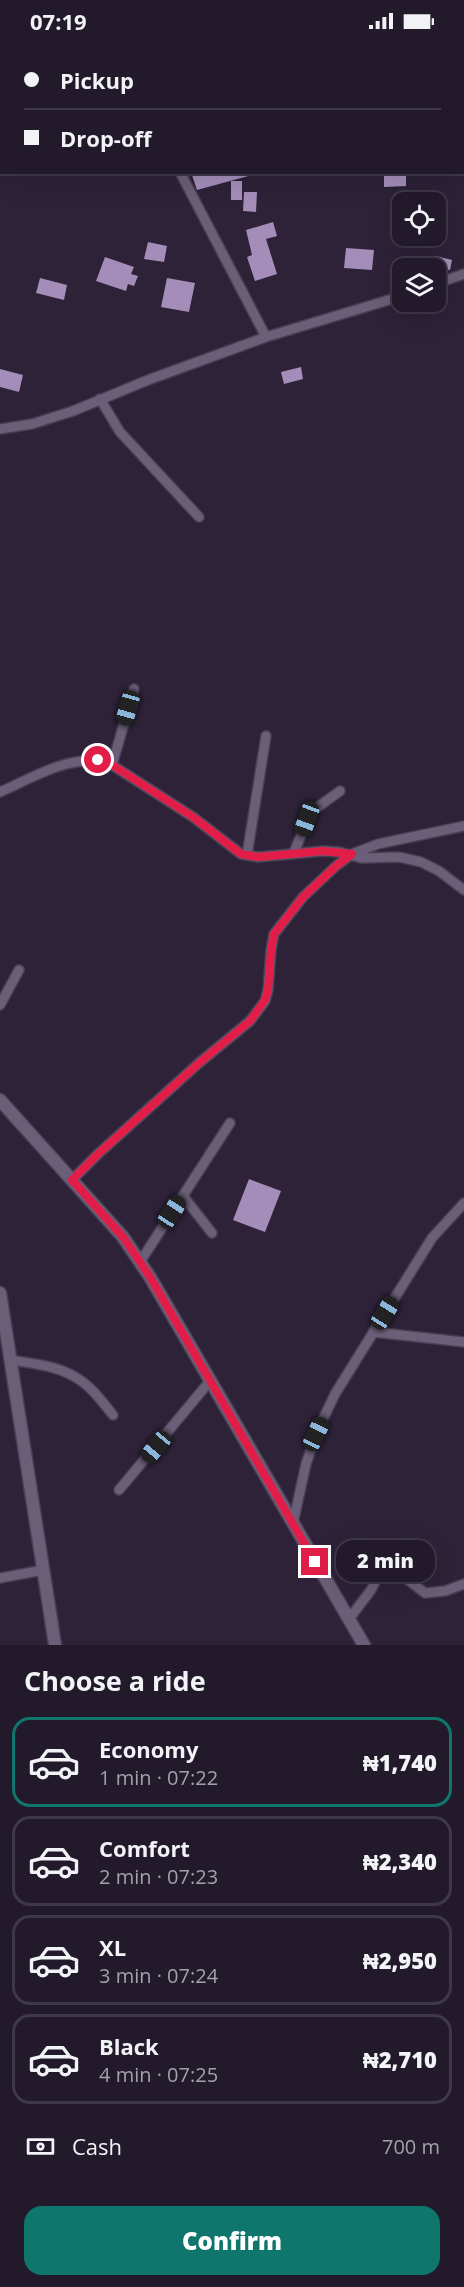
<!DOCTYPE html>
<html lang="en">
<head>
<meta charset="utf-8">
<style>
	:root { --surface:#221a2a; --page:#2e2736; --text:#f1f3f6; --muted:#a2a1a8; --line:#3f3847; --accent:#0f766e }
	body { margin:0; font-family:"Open Sans",sans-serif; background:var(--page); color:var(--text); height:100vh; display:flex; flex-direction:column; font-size:22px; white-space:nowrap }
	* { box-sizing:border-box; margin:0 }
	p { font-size:20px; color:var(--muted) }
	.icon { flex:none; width:33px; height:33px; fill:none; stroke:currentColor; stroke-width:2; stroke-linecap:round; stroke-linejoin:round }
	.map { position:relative; height:1603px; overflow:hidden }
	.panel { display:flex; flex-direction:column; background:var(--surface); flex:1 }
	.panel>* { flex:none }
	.hud { position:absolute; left:0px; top:0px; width:465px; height:132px; box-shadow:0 6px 24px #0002,0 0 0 2px var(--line); display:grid; align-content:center; height:132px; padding:0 24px; background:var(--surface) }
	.buttons { position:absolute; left:392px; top:150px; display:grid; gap:12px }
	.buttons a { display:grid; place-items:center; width:54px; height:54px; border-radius:12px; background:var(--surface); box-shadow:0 6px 24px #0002,0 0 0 2px var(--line); font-size:30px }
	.end { position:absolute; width:27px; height:27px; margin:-14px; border:8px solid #e11d48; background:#fff; box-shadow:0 0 0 3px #fff }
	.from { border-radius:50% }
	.bubble { position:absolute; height:42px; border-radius:18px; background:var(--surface); box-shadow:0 6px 24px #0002,0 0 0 2px var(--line); font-size:20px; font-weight:800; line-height:42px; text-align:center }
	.car { position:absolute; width:18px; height:36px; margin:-18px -9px; border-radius:8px; box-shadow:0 0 4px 2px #0007; background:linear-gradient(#222 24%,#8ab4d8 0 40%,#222 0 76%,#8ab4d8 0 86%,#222 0) }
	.hud b { display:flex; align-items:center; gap:21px; height:57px; font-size:22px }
	.hud b+b { border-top:2px solid var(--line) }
	.hud i { width:15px; height:15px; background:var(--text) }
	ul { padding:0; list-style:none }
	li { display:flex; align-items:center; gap:18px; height:90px; margin:0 12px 9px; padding:0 12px; border:3px solid var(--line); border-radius:18px }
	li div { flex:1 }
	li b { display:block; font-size:22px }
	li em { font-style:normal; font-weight:800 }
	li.active { border-color:var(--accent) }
	li>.icon { width:54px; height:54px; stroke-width:1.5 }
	h2 { padding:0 24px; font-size:27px; line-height:72px }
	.pay { display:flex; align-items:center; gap:15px; height:66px; padding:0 24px; font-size:22px }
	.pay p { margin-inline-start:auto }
	.action { display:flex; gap:12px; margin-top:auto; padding:12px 24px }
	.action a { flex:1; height:69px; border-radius:18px; background:var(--accent); color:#fff; font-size:24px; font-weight:800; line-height:69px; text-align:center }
	.status { display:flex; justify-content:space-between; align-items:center; height:42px; padding:0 30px; background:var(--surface); direction:ltr }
	.status svg { height:16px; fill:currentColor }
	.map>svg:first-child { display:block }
</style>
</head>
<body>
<div class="status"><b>07:19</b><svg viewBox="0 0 49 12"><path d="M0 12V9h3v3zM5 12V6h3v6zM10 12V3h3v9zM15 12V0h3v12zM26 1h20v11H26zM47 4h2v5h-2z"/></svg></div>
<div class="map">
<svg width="464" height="1603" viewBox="0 0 464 1603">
	<rect width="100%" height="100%" fill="#2d2238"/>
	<!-- building -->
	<path fill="#a48eb9" d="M 191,130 L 251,130 L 252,133 L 197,148 Z
		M 384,130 L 406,130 L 406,144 L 384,145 Z
		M 231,139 L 242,139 L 242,158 L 231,158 Z
		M 244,150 L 257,150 L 256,170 L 243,169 Z
		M 273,180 L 277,194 L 266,197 L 277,232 L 255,239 L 247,215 L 252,213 L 246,188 Z
		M 148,200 L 167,204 L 164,220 L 144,217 Z
		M 346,206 L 374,208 L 372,228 L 344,226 Z
		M 436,214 L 452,218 L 450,228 L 434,225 Z
		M 105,215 L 134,225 L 131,232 L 138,234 L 134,244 L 128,242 L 126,249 L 96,239 Z
		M 40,236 L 67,243 L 64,258 L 36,251 Z
		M 167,236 L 195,241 L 189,270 L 161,265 Z
		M 301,325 L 303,337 L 284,342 L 281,330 Z
		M 0,327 L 23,333 L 19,350 L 0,345 Z
		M 249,1137 L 281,1149 L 265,1190 L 233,1178 Z"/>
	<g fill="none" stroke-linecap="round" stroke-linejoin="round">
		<defs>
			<path id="street" d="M 117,0 L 118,2
				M 129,2 L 130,0
				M 180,130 L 266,295
				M 435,242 L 464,232
				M 100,357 L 120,390 L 199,475
				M 0,387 L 32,382 L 73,369 L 148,338 L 266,295 L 402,254
				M 112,723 L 134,647
				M 0,750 C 35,735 73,709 112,723 L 193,775 L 241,812 L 258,815 L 323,809 L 339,810 L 361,816 L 399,815 L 421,820 L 439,829 L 464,848
				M 294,810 L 311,770 L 340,749
				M 247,813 L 266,694
				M 0,963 L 19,928
				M 72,1138 L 98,1112 L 199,1021 L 250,979 L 265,959 L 268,948 L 271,908 L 274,892 L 303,855 L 336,824 L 352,812 L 378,802 L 464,784
				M 183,1154 L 212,1191
				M 140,1220 L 230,1081
				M 373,1290 L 464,1300
				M 10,1318 C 36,1322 63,1324 84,1341 C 95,1349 104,1362 113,1373
				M 119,1448 L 210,1339
				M 293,1481 L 306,1422 L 316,1392 L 335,1352 L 432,1196 L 464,1161
				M 0,1536 L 43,1528
				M 349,1577 L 371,1548 L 380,1531 L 388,1526 L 395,1528 L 425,1551 L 445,1549 L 464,1542"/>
			<path id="secondary" d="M 0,1058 L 123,1195 L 150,1235 L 364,1603
				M 0,1251 L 55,1603"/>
		</defs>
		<!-- street casing -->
		<use href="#street" stroke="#483e51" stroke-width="12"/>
		<!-- secondary casing -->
		<use href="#secondary" stroke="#483e51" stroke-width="15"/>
		<!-- path -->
		<path stroke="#7b7285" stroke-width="2" stroke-dasharray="6 3" stroke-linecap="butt" d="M 101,2 L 102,0
			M 0,79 L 2,79"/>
		<!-- street -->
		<use href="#street" stroke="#6b5e78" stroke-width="9"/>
		<!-- secondary -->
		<use href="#secondary" stroke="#6b5e78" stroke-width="12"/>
	</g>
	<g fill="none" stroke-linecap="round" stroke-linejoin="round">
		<!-- route -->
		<path stroke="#e11d48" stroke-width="8" d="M 98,718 L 112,723 L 193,775 L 241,812 L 258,815 L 323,809 L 352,812 L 336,824 L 303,855 L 274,892 L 271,908 L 268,948 L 265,958 L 250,979 L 199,1021 L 98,1112 L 72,1138 L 123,1195 L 150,1235 L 315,1520"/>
	</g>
</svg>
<div class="buttons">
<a><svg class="icon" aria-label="locate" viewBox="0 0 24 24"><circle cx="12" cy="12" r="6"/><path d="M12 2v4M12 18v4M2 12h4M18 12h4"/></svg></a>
<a><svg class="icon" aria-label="layers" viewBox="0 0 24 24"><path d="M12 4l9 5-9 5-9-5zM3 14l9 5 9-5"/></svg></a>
</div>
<i class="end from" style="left:98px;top:718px"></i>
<i class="end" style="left:315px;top:1520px"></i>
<div class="bubble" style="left:336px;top:1498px;width:99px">2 min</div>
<i class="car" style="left:128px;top:666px;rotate:196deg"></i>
<i class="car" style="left:307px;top:777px;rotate:200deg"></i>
<i class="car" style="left:172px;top:1170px;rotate:33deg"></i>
<i class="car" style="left:385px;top:1271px;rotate:32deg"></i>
<i class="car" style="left:316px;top:1392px;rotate:25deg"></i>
<i class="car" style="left:156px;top:1405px;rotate:220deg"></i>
<div class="hud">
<b><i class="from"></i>Pickup</b>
<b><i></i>Drop-off</b>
</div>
</div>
<section class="panel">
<h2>Choose a ride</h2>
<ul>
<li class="active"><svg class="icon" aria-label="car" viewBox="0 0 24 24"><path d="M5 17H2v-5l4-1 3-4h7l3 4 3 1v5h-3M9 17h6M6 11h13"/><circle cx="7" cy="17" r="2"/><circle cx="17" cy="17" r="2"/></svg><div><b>Economy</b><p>1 min · 07:22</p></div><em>₦1,740</em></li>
<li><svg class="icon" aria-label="car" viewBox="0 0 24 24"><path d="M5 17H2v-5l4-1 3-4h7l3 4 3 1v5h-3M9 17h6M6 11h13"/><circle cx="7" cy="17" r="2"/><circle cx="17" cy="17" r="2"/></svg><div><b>Comfort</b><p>2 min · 07:23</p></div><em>₦2,340</em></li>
<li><svg class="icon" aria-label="car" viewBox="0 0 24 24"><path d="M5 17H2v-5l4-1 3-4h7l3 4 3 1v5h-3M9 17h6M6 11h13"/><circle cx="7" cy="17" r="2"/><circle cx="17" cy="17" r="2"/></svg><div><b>XL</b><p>3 min · 07:24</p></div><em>₦2,950</em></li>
<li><svg class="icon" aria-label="car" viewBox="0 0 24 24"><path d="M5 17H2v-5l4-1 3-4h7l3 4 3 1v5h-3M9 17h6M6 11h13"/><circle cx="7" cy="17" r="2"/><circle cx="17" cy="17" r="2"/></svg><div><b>Black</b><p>4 min · 07:25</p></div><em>₦2,710</em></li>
</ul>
<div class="pay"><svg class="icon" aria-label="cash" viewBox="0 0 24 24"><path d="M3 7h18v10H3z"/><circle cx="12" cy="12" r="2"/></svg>Cash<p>700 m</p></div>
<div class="action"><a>Confirm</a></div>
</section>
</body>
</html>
